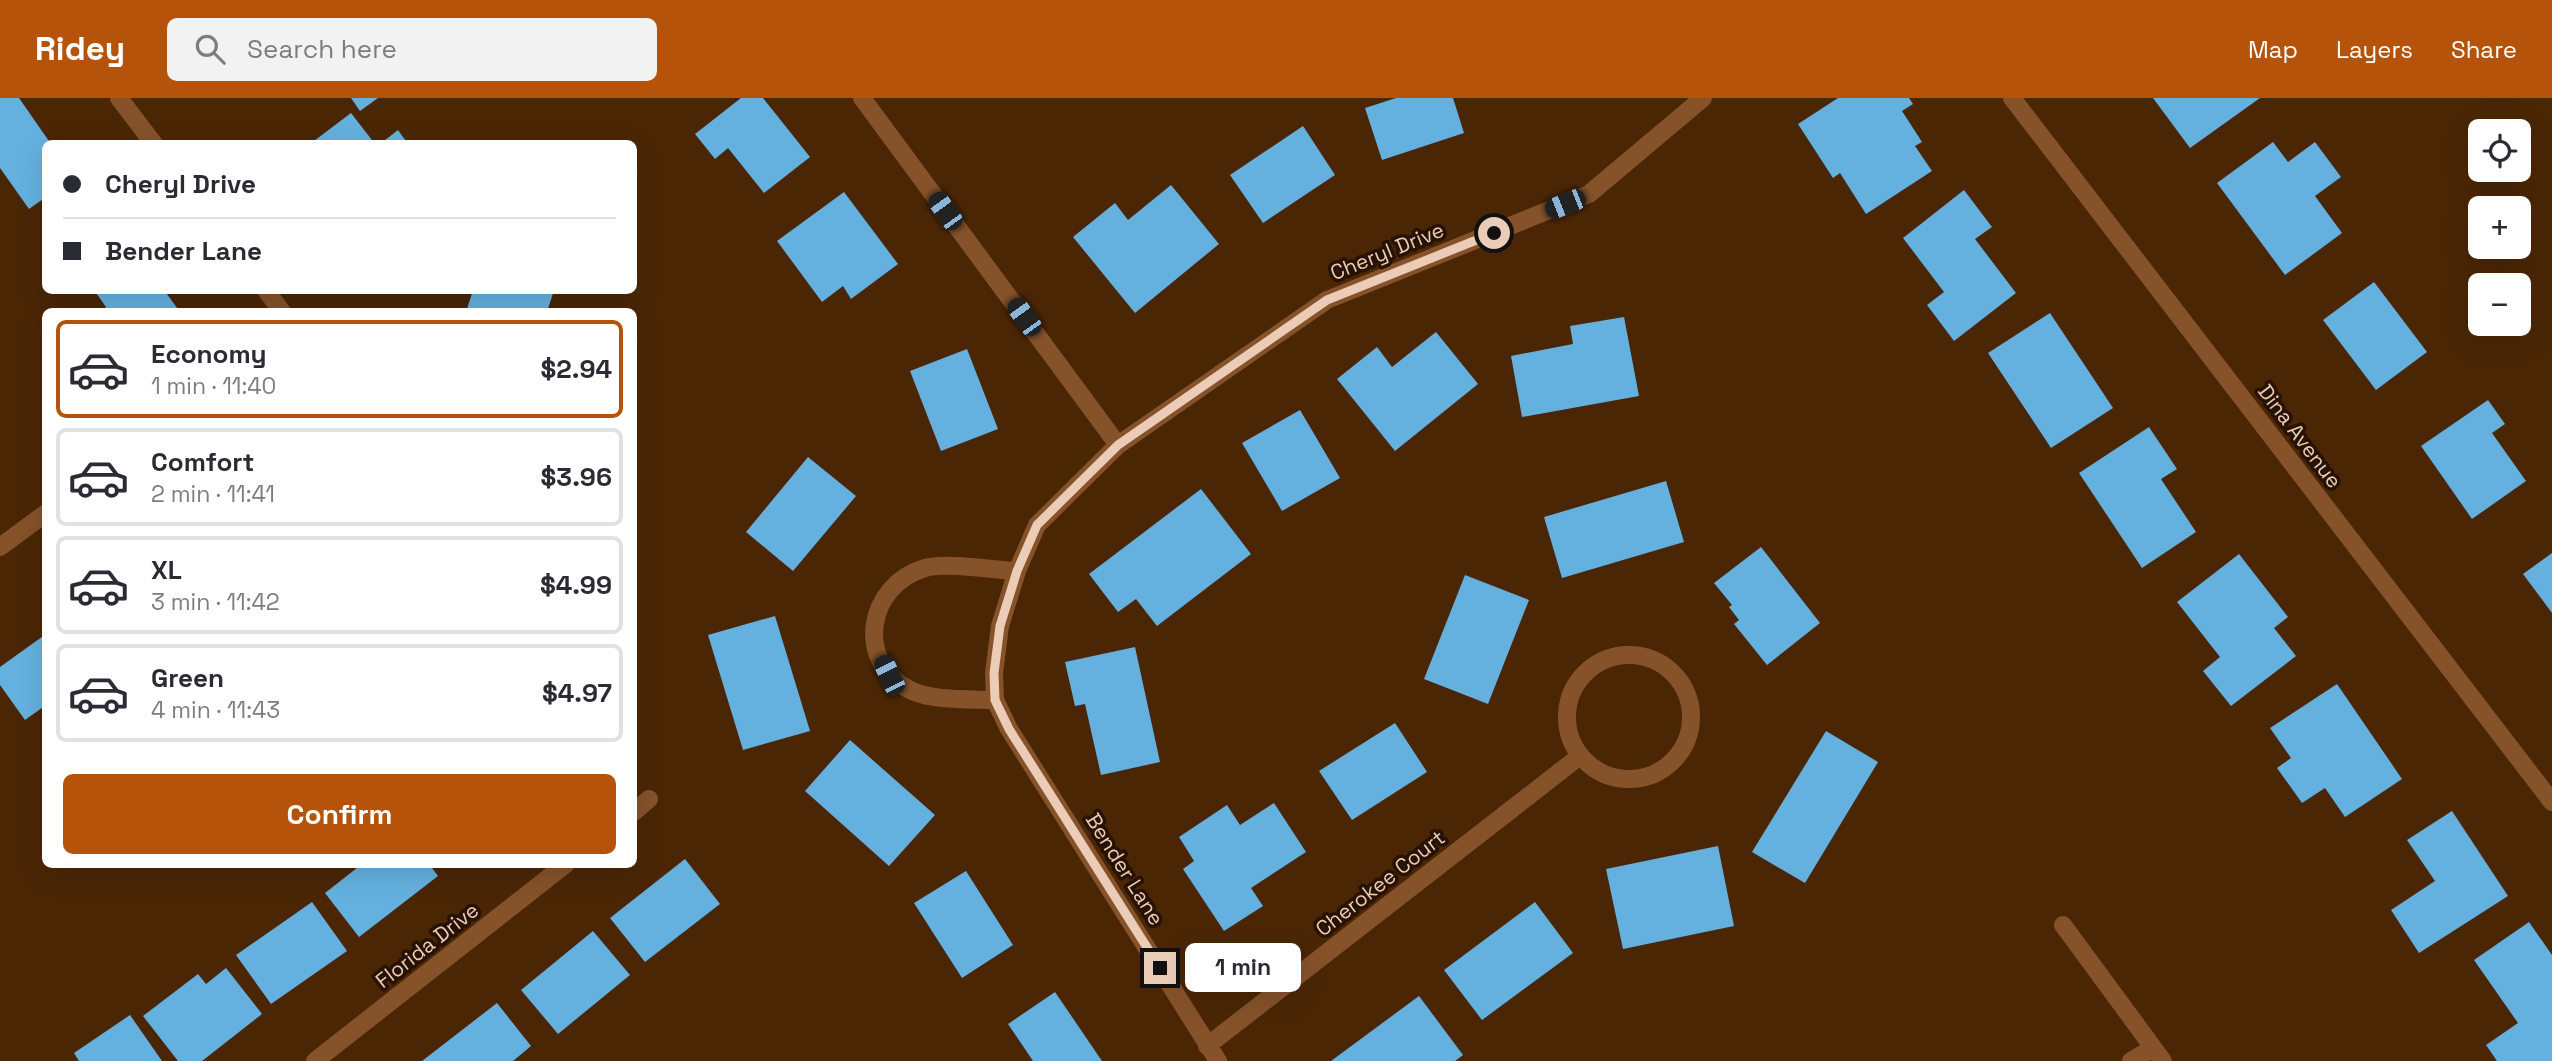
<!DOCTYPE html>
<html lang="en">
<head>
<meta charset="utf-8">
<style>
	:root { --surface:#fff; --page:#f2f2f3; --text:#2b2b33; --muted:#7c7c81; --line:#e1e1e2; --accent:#b45309 }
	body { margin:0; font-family:"Space Grotesk",sans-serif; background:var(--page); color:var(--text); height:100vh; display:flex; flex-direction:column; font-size:26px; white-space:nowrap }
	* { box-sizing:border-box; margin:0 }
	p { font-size:23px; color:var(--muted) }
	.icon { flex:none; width:38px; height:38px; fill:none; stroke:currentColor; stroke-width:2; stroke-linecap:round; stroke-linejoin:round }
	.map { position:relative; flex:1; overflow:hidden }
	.sheet { position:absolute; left:42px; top:210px; width:595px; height:560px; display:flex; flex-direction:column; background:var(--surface); border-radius:10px; box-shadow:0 7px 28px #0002 }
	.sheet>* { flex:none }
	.banner { position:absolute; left:42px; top:42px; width:595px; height:154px; border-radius:10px; box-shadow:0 7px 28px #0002; display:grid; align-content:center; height:154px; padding:0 21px; background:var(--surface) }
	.tools { position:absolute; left:2468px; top:21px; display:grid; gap:14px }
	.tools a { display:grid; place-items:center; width:63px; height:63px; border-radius:10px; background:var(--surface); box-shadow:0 7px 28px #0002; font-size:35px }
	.end { position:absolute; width:32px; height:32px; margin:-16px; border:9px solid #eaccb7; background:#111; box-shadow:0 0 0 4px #111 }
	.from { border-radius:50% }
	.bubble { position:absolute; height:49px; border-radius:10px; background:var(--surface); box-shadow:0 7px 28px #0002; font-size:23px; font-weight:700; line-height:49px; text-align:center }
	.car { position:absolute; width:21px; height:42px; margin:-21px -10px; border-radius:9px; box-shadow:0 0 5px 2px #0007; background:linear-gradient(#222 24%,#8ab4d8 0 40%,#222 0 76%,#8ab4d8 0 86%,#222 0) }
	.banner b { display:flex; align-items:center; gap:24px; height:66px; font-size:26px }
	.banner b+b { border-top:2px solid var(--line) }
	.banner i { width:18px; height:18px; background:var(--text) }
	ul { padding:12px 0 0; list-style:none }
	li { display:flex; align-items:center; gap:21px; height:98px; margin:0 14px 10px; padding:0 7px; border:4px solid var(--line); border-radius:10px }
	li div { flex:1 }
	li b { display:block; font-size:26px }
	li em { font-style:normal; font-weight:700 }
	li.active { border-color:var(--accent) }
	li>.icon { width:63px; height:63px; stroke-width:1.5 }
	.cta { display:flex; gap:14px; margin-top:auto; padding:14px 21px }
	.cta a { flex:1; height:80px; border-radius:10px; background:var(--accent); color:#fff; font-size:28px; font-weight:700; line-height:80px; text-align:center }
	header { display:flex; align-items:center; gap:42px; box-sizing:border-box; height:98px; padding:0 35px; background:var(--accent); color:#fff }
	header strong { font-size:33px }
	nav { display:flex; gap:38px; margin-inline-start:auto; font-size:24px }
	.search { width:490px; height:63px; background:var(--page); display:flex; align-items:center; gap:18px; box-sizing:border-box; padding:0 24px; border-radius:10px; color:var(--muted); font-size:26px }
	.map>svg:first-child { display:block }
</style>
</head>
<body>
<header>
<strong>Ridey</strong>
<div class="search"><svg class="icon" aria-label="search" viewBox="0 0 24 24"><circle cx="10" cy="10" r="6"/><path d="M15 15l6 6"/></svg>Search here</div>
<nav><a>Map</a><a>Layers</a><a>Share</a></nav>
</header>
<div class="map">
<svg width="2552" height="963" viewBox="0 0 2552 963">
	<rect width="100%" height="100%" fill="#4a2605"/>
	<!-- building -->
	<path fill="#64b1df" d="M 0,0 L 19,0 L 51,46 L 46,46 L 46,99 L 29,111 L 0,70 Z
		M 351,0 L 378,0 L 360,13 Z
		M 741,0 L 763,0 L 810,59 L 764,95 L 728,50 L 715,61 L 695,36 Z
		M 1396,0 L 1453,0 L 1464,35 L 1382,62 L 1365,10 Z
		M 1838,0 L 1909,0 L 1913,6 L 1902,13 L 1922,44 L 1915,48 L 1932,73 L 1866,116 L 1840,75 L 1833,80 L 1798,26 Z
		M 2153,0 L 2260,0 L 2190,50 Z
		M 351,15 L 375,46 L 310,46 Z
		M 1303,28 L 1335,77 L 1263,125 L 1230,77 Z
		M 398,32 L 408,46 L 380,46 Z
		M 2273,44 L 2288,64 L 2315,44 L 2341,79 L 2315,98 L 2342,135 L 2285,177 L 2217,85 Z
		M 1171,87 L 1219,146 L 1135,215 L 1073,139 L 1115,105 L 1128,122 Z
		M 1964,92 L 1992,129 L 1975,141 L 2016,195 L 1954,243 L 1927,207 L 1944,194 L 1903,140 Z
		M 844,94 L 898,166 L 851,201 L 843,188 L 822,204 L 777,143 Z
		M 2374,184 L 2427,254 L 2376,292 L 2323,222 Z
		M 94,192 L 164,192 L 180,214 L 100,214 L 106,209 Z
		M 473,192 L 554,192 L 547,214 L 466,214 Z
		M 2050,215 L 2113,310 L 2051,350 L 1988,255 Z
		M 1624,219 L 1639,298 L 1522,319 L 1511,258 L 1573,246 L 1570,228 Z
		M 1436,234 L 1478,286 L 1395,353 L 1337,281 L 1377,249 L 1392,269 Z
		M 967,251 L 998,331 L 941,353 L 910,273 Z
		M 2488,302 L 2505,326 L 2492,335 L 2526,383 L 2472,421 L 2421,348 Z
		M 1300,312 L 1340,380 L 1282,413 L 1242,345 Z
		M 2149,329 L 2177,371 L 2161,381 L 2196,434 L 2142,470 L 2079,375 Z
		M 808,359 L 856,398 L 793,473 L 746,434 Z
		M 1666,383 L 1684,444 L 1562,480 L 1544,419 Z
		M 1201,391 L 1251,456 L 1157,528 L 1136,501 L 1118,514 L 1089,476 Z
		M 1761,449 L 1820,525 L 1767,567 L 1734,526 L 1739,522 L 1729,509 L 1732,507 L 1714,485 Z
		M 2552,455 L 2552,515 L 2523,476 Z
		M 2239,456 L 2288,519 L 2274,530 L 2296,558 L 2231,608 L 2203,573 L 2220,559 L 2177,504 Z
		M 1465,477 L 1529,502 L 1488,606 L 1424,581 Z
		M 775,518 L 810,633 L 743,652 L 708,537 Z
		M 46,536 L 46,607 L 25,622 L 0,587 L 0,569 Z
		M 1135,549 L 1160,664 L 1101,677 L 1085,606 L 1075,608 L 1065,564 Z
		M 2337,586 L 2402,681 L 2345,719 L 2325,690 L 2302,705 L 2277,670 L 2291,660 L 2270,630 Z
		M 1395,625 L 1427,674 L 1352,722 L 1319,673 Z
		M 1826,633 L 1878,664 L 1805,785 L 1752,754 Z
		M 850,642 L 935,717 L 889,768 L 805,693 Z
		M 1274,705 L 1306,754 L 1251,790 L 1263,808 L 1224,833 L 1183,771 L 1194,763 L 1179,739 L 1227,707 L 1240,727 Z
		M 2452,713 L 2508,798 L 2419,855 L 2391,812 L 2435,783 L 2407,742 Z
		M 1718,748 L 1734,828 L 1623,851 L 1606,771 Z
		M 685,761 L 720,806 L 645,864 L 610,820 Z
		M 362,766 L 429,766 L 438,778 L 359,839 L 325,795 Z
		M 966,773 L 1013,847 L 962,880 L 914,805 Z
		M 312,804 L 347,853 L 271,906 L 236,857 Z
		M 1535,804 L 1573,855 L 1482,922 L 1444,872 Z
		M 2529,824 L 2552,857 L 2552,963 L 2497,963 L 2486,947 L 2518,925 L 2474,862 Z
		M 593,833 L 630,877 L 558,936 L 521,892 Z
		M 226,870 L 262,916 L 202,963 L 178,963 L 143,918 L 198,876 L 206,886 Z
		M 1055,894 L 1102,963 L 1033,963 L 1008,926 Z
		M 1419,898 L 1463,957 L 1455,963 L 1331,963 Z
		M 497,905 L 531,948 L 513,963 L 422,963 Z
		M 130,917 L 162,963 L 79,963 L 74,955 Z"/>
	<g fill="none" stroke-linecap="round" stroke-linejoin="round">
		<!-- service -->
		<path stroke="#85522a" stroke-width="18" d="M 2063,827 L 2163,963
			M 2131,963 L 2153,950"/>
		<!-- minor -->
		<path stroke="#85522a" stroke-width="18" d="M 119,0 L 154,46
			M 862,0 L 1118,347
			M 2012,0 L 2552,704
			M 266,192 L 282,214
			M 0,449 L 46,415
			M1567 619a62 62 0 1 1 124 0a62 62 0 1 1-124 0Z
			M 995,602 C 971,601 931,603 910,592 C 854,564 867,487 925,470 C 945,464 994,472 1017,473
			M 634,714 L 649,701
			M 1207,948 L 1580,658
			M 315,963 L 566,766
			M 1218,963 L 1009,631 L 995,602 L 994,575 L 1000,528 L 1017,473 L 1037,427 L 1118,347 L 1327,202 L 1589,96 L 1703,0"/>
	</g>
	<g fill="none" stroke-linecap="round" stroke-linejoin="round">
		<!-- route -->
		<path stroke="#eaccb7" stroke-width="9" d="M 1160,870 L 1009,631 L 995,602 L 994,575 L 1000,528 L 1017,473 L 1037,427 L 1118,347 L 1327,202 L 1494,135"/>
	</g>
	<g text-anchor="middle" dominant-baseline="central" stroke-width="7" stroke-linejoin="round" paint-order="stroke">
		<!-- street labels -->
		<g font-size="21" fill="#eaccb7" stroke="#271203">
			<text transform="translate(1387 153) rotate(-22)">Cheryl Drive</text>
			<text transform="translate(2300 338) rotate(53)">Dina Avenue</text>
			<text transform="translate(1125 771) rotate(58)">Bender Lane</text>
			<text transform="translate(1380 785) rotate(-38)">Cherokee Court</text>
			<text transform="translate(427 847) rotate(-38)">Florida Drive</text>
		</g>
	</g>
</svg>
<div class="tools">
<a><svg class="icon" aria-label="locate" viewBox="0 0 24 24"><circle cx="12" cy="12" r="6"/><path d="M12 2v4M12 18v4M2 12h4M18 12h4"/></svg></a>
<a>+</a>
<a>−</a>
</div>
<i class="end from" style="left:1494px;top:135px"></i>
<i class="end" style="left:1160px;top:870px"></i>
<div class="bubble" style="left:1185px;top:845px;width:116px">1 min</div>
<i class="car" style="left:1565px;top:106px;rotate:248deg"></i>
<i class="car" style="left:945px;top:113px;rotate:324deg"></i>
<i class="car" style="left:1024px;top:219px;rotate:324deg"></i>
<i class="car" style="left:889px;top:577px;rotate:334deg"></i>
<div class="banner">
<b><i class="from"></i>Cheryl Drive</b>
<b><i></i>Bender Lane</b>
</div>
<section class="sheet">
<ul>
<li class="active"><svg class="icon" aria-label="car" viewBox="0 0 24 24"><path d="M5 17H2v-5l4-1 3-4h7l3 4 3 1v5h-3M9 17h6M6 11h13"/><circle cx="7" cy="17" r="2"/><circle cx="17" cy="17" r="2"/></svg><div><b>Economy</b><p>1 min · 11:40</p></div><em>$2.94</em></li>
<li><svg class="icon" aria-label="car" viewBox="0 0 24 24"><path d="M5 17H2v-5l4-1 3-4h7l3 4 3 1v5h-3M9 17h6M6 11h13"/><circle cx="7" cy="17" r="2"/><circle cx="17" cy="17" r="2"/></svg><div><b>Comfort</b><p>2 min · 11:41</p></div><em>$3.96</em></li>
<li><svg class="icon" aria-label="car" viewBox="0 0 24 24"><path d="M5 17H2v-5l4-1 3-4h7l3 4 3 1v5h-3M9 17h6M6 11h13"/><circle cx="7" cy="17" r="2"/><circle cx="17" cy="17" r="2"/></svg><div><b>XL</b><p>3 min · 11:42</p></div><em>$4.99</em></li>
<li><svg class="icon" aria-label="car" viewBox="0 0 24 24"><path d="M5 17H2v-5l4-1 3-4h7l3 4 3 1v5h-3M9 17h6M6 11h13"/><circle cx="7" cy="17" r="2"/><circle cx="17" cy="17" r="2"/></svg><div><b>Green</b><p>4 min · 11:43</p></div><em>$4.97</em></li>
</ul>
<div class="cta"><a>Confirm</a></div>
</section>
</div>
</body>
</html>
